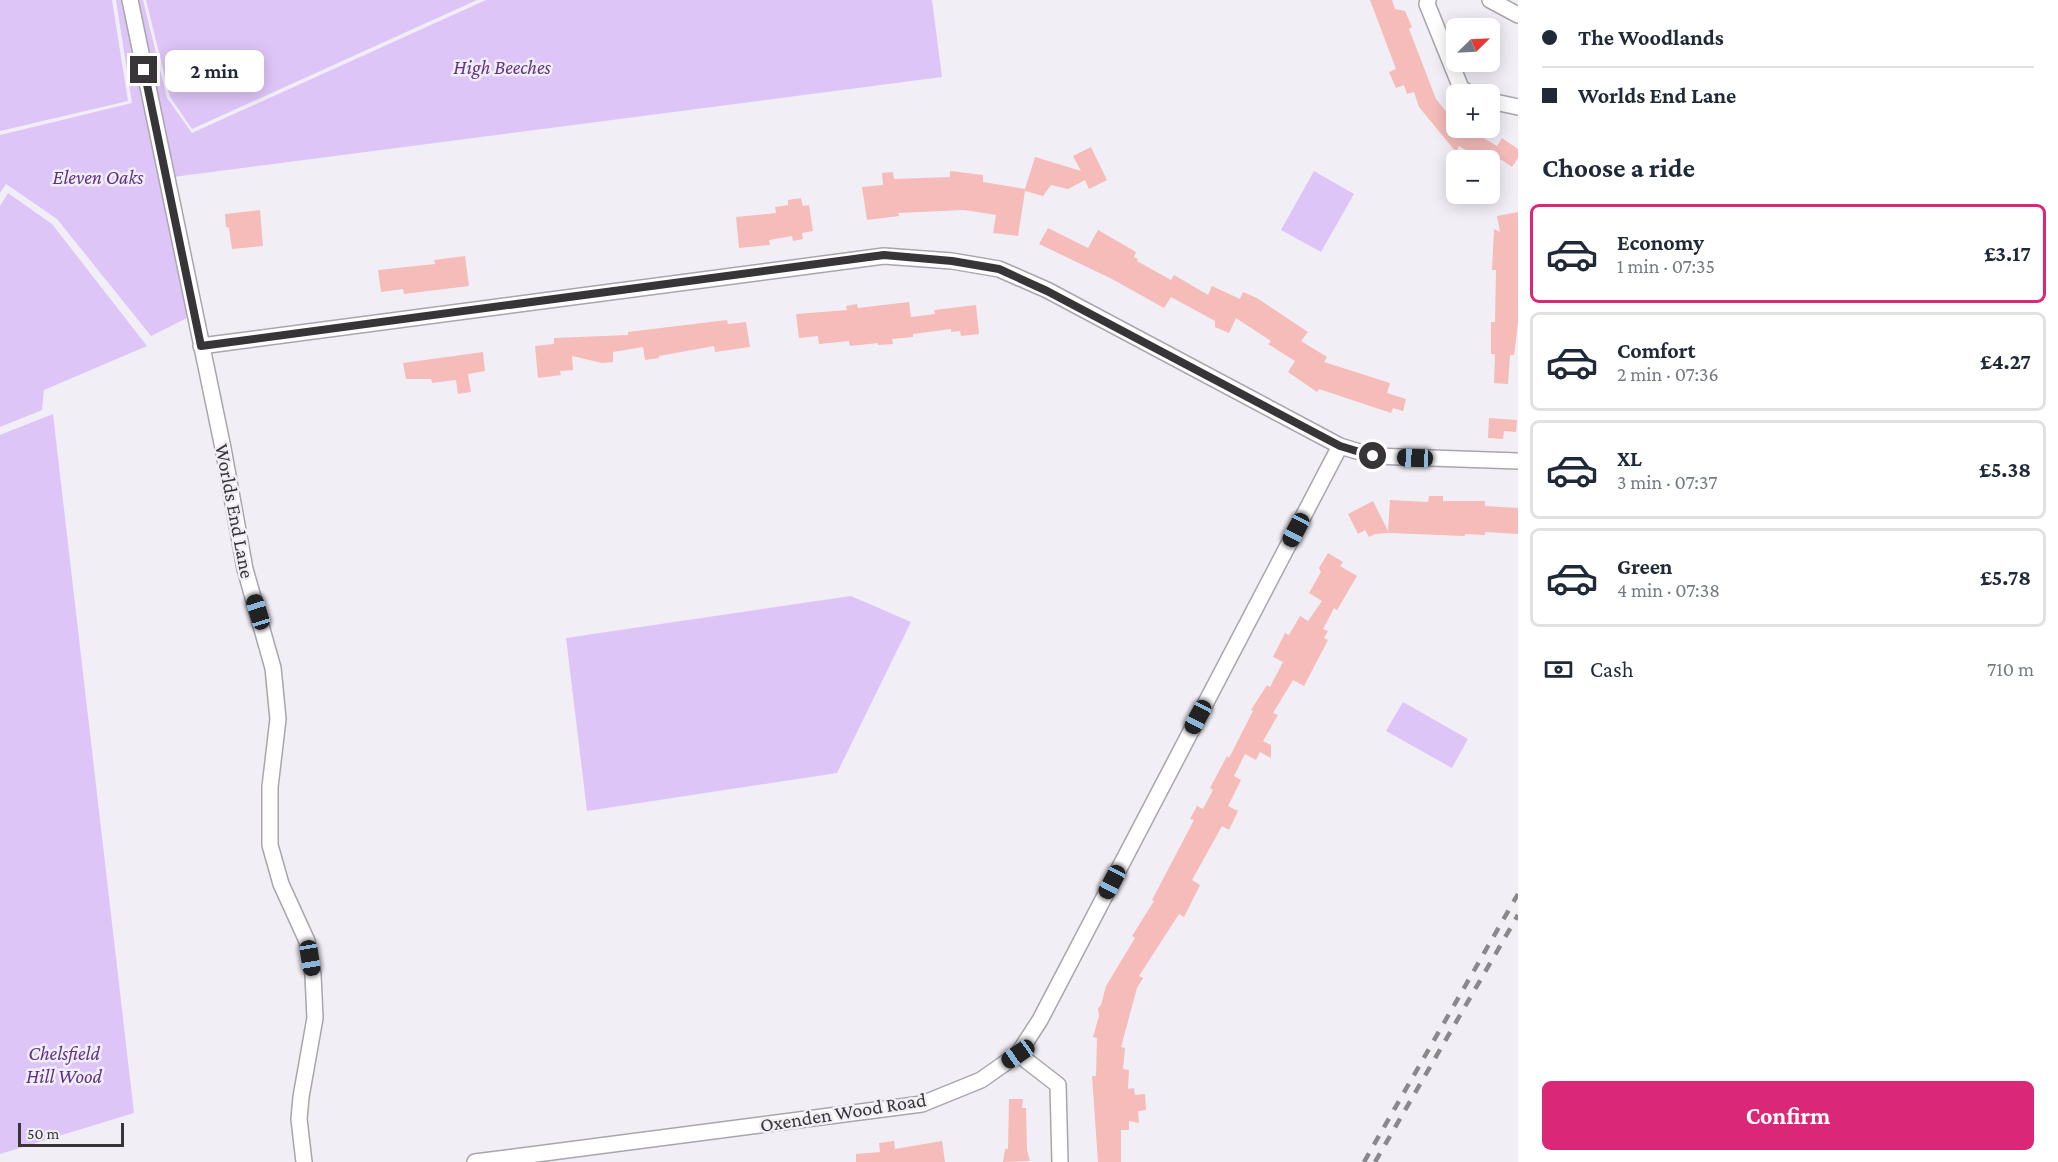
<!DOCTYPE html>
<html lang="en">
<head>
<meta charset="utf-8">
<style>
	:root { --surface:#fff; --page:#f6f6f7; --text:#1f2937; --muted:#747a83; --line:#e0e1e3; --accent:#db2777 }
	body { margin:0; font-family:"Crimson Pro",serif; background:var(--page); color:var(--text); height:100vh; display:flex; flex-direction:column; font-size:22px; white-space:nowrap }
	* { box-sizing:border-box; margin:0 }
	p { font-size:20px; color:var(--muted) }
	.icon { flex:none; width:33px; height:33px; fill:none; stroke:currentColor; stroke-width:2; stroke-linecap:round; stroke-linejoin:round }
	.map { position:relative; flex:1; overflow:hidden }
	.sheet { display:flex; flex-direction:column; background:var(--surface); width:540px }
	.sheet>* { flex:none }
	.guide { display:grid; align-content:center; height:132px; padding:0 24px; background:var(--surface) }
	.needle { width:39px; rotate:66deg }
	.fabs { position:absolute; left:1446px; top:18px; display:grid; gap:12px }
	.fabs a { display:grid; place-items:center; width:54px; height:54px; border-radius:9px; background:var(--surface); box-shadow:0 3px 15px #0003; font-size:30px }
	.scale { position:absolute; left:18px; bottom:15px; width:106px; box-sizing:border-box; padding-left:6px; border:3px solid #373538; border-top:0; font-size:16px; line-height:21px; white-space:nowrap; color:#373538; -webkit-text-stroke:4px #f2eef6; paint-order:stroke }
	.end { position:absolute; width:27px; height:27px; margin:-14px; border:8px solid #373538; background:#fff; box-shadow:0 0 0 3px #fff }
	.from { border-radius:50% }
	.bubble { position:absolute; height:42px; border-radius:9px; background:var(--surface); box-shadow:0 3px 15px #0003; font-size:20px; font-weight:700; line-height:42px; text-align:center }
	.car { position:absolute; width:18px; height:36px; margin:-18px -9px; border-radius:8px; box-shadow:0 0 4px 2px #0007; background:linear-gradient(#222 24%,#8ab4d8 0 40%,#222 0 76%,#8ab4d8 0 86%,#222 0) }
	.guide b { display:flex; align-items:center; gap:21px; height:57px; font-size:22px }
	.guide b+b { border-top:2px solid var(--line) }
	.guide i { width:15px; height:15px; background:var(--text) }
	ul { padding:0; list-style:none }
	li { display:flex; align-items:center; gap:18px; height:99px; margin:0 12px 9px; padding:0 12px; border:3px solid var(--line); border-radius:9px }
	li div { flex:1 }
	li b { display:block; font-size:22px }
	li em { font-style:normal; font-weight:700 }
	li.on { border-color:var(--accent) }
	li>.icon { width:54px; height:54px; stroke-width:1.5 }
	h2 { padding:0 24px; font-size:27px; line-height:72px }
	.pay { display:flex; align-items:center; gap:15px; height:66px; padding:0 24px; font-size:22px }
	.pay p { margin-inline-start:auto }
	.cta { display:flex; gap:12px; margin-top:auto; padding:12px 24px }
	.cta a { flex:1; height:69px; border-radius:9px; background:var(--accent); color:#fff; font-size:24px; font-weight:700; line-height:69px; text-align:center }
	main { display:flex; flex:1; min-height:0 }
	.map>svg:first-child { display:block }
</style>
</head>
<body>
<main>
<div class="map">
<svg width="1518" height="1162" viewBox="0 0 1518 1162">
	<rect width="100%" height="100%" fill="#f2eef6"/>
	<!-- green -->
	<path fill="#dec5f8" d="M 0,0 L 112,0 L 128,101 L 0,131 Z
		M 116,0 L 143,0 L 167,98 L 192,133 L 486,0 L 932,0 L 942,77 L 173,177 L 201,311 L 151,336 L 57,219 L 6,184 L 0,193 L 0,135 L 132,103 Z
		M 146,0 L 477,0 L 192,129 L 170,97 Z
		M 1314,171 L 1354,194 L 1321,252 L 1281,230 Z
		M 8,193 L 52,224 L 147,346 L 44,390 L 42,410 L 0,427 L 0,206 Z
		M 53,414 L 134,1113 L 0,1154 L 0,435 Z
		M 851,596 L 911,622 L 837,773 L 587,811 L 566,638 Z
		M 1403,702 L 1468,739 L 1452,768 L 1386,731 Z"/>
	<!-- building -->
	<path fill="#f5bcba" d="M 1370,0 L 1392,0 L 1395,9 L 1405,11 L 1412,27 L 1409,29 L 1436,99 L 1456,124 L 1456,128 L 1465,134 L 1468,129 L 1497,146 L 1502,138 L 1518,149 L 1518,158 L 1512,167 L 1502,160 L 1483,160 L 1459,146 L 1456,152 L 1419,107 L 1414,92 L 1407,94 L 1404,85 L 1396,88 L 1389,72 L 1396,69 Z
		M 1091,147 L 1107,180 L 1089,189 L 1085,180 L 1068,189 L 1051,185 L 1043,196 L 1025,191 L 1018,236 L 993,233 L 996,215 L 964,210 L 898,213 L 899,216 L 867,220 L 862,187 L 883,185 L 882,173 L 893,172 L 894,179 L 950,177 L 950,171 L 983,175 L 983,182 L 1025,189 L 1035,157 L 1081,171 L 1073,156 Z
		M 801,198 L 803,206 L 809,205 L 813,231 L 802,233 L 803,239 L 793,241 L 792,236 L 769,240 L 770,245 L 739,248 L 736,217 L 776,213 L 775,207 L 788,205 L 788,200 Z
		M 260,210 L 263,246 L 232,249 L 229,228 L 226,227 L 225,214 Z
		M 1518,212 L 1518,323 L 1514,355 L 1510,355 L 1508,384 L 1494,383 L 1495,354 L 1491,354 L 1491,322 L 1495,322 L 1496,270 L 1492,270 L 1494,229 L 1500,232 L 1497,216 Z
		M 1048,228 L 1088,248 L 1098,230 L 1136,252 L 1134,257 L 1138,259 L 1137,261 L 1171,280 L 1174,275 L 1208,295 L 1212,286 L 1240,299 L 1243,292 L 1257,298 L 1308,332 L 1301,341 L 1327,357 L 1324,362 L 1390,383 L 1387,393 L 1406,399 L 1403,411 L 1393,408 L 1391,413 L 1319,389 L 1317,392 L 1288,372 L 1295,361 L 1268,344 L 1271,341 L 1236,318 L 1229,333 L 1215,327 L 1215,321 L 1171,297 L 1164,308 L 1112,279 L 1039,244 Z
		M 465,256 L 469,286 L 404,294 L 403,289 L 381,292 L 378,270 L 435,264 L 434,260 Z
		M 909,302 L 911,317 L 935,314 L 934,310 L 976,305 L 979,334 L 961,336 L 960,331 L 951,332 L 951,329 L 913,334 L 913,337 L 892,339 L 893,344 L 878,345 L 878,343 L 850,346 L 849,341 L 819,344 L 818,336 L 799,338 L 796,314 L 847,310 L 846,306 L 857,304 L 858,308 Z
		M 727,320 L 728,324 L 746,322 L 750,347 L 715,352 L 714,346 L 659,356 L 659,358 L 645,360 L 643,347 L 613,352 L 613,362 L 602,363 L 572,356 L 573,370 L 560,371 L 561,375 L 538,378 L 535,346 L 554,344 L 554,338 L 628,335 L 628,332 Z
		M 483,352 L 485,371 L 468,374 L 471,392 L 458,394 L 456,380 L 432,383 L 431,379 L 406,379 L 403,363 Z
		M 1489,418 L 1517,420 L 1516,432 L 1504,431 L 1503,439 L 1488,438 Z
		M 1429,496 L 1443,496 L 1443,501 L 1485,501 L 1485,506 L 1518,508 L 1518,534 L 1485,532 L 1485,535 L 1465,534 L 1465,536 L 1389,533 L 1375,534 L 1369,537 L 1365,530 L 1358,534 L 1348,514 L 1373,501 L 1388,531 L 1390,500 L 1428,502 Z
		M 1328,553 L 1343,562 L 1340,566 L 1357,576 L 1337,610 L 1334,608 L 1323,629 L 1328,631 L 1324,638 L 1328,640 L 1304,686 L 1293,680 L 1273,713 L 1278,715 L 1263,741 L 1271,745 L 1271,758 L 1260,752 L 1256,760 L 1245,754 L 1234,776 L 1241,780 L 1228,806 L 1238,811 L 1229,830 L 1222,826 L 1192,880 L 1200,885 L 1184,917 L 1179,914 L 1139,976 L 1143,978 L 1137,988 L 1121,1047 L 1125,1048 L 1123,1069 L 1129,1070 L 1128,1089 L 1134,1088 L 1135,1095 L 1145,1094 L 1146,1110 L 1138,1111 L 1139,1123 L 1129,1121 L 1129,1130 L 1121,1130 L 1121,1162 L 1098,1162 L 1092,1076 L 1096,1076 L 1097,1038 L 1093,1037 L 1099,1016 L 1098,1008 L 1101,1005 L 1106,986 L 1135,938 L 1132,936 L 1154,901 L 1152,900 L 1194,820 L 1190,819 L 1197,806 L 1203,809 L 1213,790 L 1210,788 L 1227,756 L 1229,758 L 1253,711 L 1251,710 L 1267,685 L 1270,687 L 1283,662 L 1273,657 L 1285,633 L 1289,635 L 1300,616 L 1308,621 L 1322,601 L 1309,593 L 1321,572 L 1319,568 Z
		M 1009,1099 L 1023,1099 L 1022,1108 L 1026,1108 L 1027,1150 L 1030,1161 L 1003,1162 L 1005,1149 L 1008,1149 Z
		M 894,1141 L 895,1149 L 942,1141 L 945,1162 L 856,1162 L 856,1154 L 880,1152 L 879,1143 Z"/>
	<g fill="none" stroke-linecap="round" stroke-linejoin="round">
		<defs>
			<path id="minor" d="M 130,0 L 223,448 L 245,569 L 273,668 L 278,719 L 270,787 L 270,845 L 281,884 L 307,941 L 313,975 L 315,1018 L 301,1097 L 299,1119 L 304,1162
				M 1428,0 L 1427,4 L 1461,88 L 1470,94
				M 1490,0 L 1518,15
				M 1490,101 L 1518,107
				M 201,346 L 884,256 L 952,261 L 999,269 L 1047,290 L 1340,446 L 1373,456 L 1518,461
				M 1018,1054 L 1058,1085 L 1060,1162
				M 475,1162 L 922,1104 L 981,1080 L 1018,1054 L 1040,1020 L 1340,446"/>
		</defs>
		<!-- minor casing -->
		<use href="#minor" stroke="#a9a5ad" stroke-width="18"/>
		<!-- minor -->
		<use href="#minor" stroke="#fff" stroke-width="15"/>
		<!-- rail -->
		<path stroke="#8b888d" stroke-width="4.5" stroke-dasharray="10 10" stroke-linecap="butt" d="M 1364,1162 L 1518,894
			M 1375,1162 L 1518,915"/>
	</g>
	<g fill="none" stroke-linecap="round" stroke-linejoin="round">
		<!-- route -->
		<path stroke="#373538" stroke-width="8" d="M 144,70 L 201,346 L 884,255 L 952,261 L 999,269 L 1047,291 L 1340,446 L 1373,456"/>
	</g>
	<g text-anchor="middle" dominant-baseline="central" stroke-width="5" stroke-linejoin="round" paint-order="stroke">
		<!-- park labels -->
		<g font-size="20" font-style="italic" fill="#613288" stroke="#f2eef6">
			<text x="502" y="67">High Beeches</text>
			<text x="98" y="177">Eleven Oaks</text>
			<text x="64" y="1053">Chelsfield<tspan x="64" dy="23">Hill Wood</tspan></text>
		</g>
		<!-- street labels -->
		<g font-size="20" fill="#373538" stroke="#f2eef6">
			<text transform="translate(235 511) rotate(79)">Worlds End Lane</text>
			<text transform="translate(843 1112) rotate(-9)">Oxenden Wood Road</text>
		</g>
	</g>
</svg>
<div class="fabs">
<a><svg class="needle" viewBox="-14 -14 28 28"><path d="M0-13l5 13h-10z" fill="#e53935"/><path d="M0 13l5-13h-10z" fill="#747a83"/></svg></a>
<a>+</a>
<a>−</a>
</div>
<div class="scale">50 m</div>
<i class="end from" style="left:1373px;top:456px"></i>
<i class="end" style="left:144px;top:70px"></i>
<div class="bubble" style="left:165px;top:50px;width:99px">2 min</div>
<i class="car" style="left:1415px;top:458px;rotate:272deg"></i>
<i class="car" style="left:1296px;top:530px;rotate:208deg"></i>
<i class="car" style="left:258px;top:612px;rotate:343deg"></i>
<i class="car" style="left:1198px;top:717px;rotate:208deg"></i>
<i class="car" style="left:1112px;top:882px;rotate:208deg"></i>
<i class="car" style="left:310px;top:958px;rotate:171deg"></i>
<i class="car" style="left:1018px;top:1054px;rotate:235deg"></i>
</div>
<section class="sheet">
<div class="guide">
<b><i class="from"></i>The Woodlands</b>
<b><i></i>Worlds End Lane</b>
</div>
<h2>Choose a ride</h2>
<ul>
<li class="on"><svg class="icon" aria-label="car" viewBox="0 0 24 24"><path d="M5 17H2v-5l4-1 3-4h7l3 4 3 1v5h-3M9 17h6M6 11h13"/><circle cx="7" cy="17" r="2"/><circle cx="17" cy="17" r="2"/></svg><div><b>Economy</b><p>1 min · 07:35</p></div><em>£3.17</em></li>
<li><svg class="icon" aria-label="car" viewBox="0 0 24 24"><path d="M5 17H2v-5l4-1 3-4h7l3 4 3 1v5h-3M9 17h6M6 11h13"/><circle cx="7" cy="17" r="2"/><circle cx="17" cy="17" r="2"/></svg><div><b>Comfort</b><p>2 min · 07:36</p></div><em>£4.27</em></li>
<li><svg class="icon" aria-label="car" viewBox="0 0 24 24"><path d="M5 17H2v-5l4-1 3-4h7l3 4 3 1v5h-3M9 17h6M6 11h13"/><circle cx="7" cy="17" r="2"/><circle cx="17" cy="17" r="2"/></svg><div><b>XL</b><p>3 min · 07:37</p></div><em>£5.38</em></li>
<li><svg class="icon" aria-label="car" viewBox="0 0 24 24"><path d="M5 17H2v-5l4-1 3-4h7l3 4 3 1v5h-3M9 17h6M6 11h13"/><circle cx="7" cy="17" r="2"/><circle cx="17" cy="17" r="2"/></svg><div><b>Green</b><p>4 min · 07:38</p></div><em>£5.78</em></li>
</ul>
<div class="pay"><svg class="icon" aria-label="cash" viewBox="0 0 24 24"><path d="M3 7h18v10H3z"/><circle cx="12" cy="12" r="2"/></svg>Cash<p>710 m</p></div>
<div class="cta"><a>Confirm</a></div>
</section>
</main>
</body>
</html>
